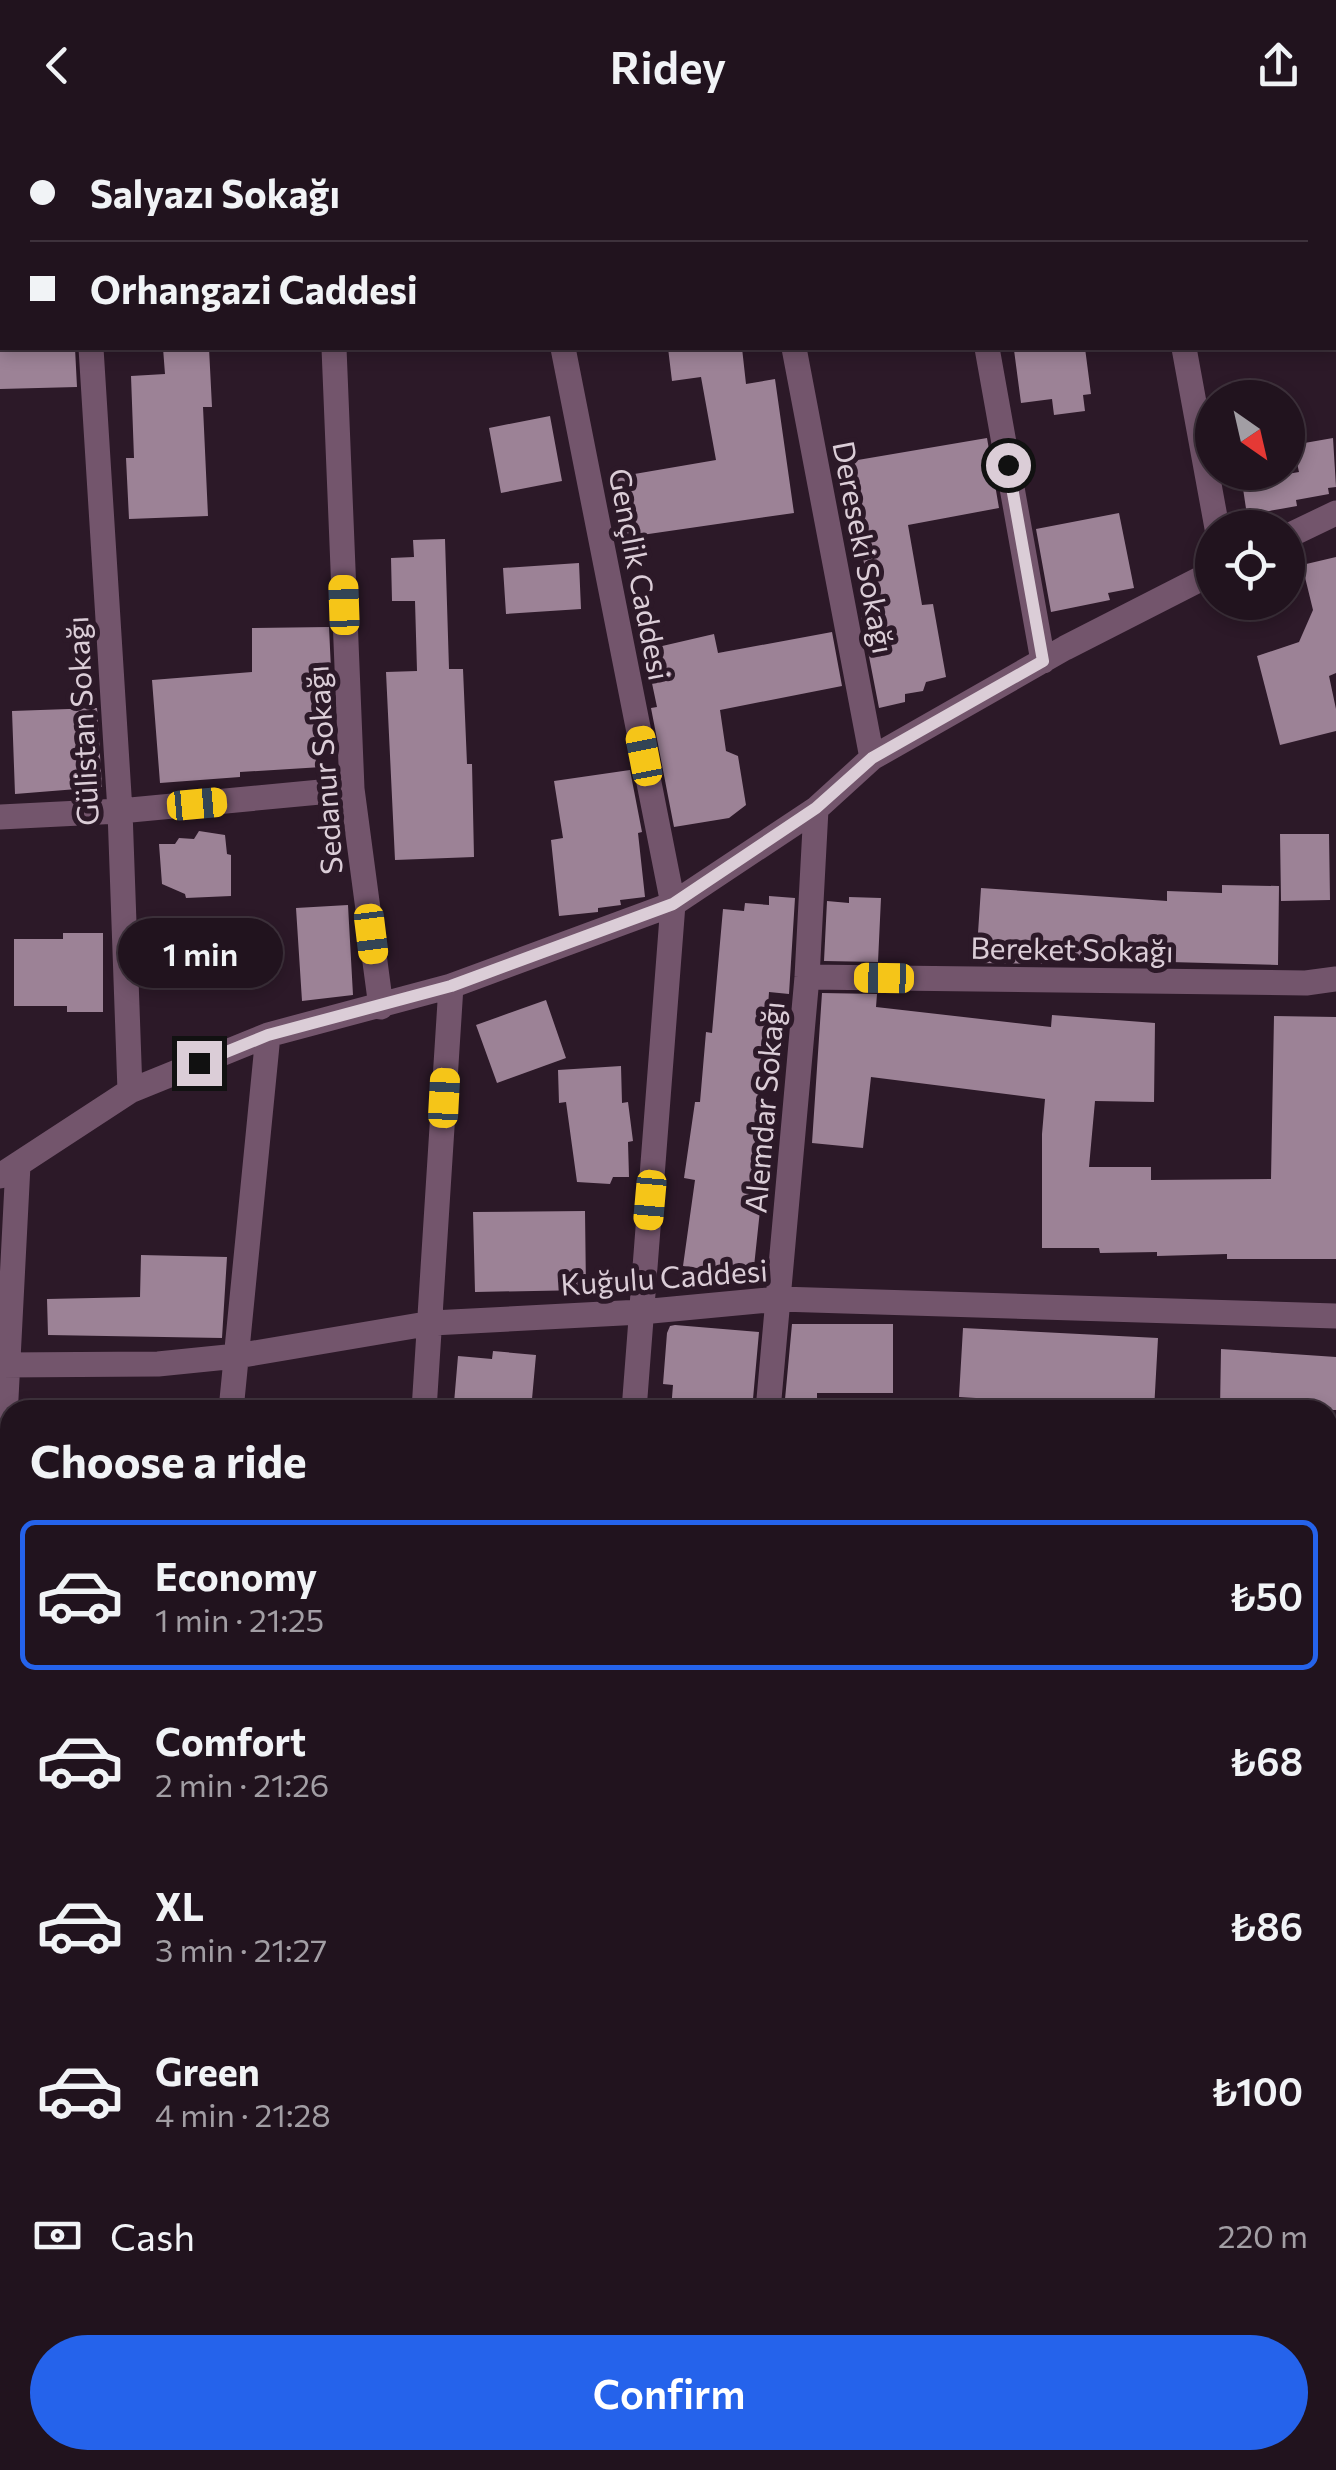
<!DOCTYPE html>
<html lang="en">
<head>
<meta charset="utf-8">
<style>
	:root { --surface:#21131e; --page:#291c27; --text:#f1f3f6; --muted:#a29ea4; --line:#3e323c; --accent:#2563eb }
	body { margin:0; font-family:Commissioner,sans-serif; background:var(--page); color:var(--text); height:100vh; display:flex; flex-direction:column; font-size:38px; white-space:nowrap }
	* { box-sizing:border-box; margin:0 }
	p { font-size:32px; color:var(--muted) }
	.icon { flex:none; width:55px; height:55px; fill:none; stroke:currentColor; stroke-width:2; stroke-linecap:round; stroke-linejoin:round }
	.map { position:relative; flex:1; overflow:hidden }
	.panel { position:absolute; left:0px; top:1270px; width:1338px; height:1070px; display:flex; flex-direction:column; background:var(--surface); border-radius:30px 30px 0 0; box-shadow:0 5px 15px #0003,0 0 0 2px var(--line) }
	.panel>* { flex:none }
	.guide { position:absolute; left:0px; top:0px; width:1338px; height:220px; box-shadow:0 5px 15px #0003,0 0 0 2px var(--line); display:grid; align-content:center; height:220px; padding:0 30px; background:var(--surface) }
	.needle { width:65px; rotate:146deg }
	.controls { position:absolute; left:1195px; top:250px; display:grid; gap:20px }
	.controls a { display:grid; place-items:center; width:110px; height:110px; border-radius:50%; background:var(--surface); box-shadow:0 5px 15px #0003,0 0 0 2px var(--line); font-size:50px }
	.end { position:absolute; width:45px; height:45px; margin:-22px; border:12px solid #dbcdd7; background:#111; box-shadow:0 0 0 5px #111 }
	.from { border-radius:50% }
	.bubble { position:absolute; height:70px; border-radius:35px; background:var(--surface); box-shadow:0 5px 15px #0003,0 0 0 2px var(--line); font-size:32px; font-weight:600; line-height:70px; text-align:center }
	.car { position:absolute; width:30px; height:60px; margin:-30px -15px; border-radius:12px; box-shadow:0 0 8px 2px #0007; background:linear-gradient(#f5c518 24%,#345 0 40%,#f5c518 0 76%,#345 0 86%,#f5c518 0) }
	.guide b { display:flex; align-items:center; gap:35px; height:95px; font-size:38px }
	.guide b+b { border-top:2px solid var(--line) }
	.guide i { width:25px; height:25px; background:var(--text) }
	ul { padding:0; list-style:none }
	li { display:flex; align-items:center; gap:30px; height:150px; margin:0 20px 15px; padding:0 10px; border:5px solid transparent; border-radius:15px }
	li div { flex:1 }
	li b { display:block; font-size:38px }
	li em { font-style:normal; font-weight:600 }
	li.current { border-color:var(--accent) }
	li>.icon { width:90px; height:90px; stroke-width:1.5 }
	h2 { padding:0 30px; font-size:45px; line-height:120px }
	.pay { display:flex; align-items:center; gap:25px; height:110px; padding:0 30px; font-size:38px }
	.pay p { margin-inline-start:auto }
	.action { display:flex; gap:20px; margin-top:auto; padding:20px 30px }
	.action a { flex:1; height:115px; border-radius:60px; background:var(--accent); color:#fff; font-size:40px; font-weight:600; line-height:115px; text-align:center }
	header { display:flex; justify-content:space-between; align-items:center; height:130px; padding:0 30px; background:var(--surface); font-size:45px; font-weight:600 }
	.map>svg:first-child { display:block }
</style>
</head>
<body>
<header><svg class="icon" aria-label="back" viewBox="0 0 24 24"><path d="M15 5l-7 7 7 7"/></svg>Ridey<svg class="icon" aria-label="share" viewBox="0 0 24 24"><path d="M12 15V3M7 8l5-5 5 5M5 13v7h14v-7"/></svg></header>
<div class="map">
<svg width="1336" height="2340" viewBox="0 0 1336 2340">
	<rect width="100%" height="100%" fill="#2c1928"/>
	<!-- building -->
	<path fill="#9c8296" d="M 0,218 L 75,218 L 77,257 L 0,259 Z
		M 163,218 L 209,218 L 212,277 L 203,277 L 208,386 L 129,389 L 126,328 L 134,328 L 131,246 L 165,244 Z
		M 668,218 L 742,218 L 746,254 L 775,249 L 794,383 L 621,408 L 611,348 L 716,330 L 701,247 L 672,251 Z
		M 1032,218 L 1085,218 L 1091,264 L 1083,265 L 1085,281 L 1054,285 L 1052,269 L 1021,273 L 1014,220 Z
		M 550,286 L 562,351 L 501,363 L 489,298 Z
		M 987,308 L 999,378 L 908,395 L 922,475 L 933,474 L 946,547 L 926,552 L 923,561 L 905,564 L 905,572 L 879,578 L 861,485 L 873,484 L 846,332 Z
		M 1333,308 L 1336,357 L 1328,358 L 1329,364 L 1296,370 L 1297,376 L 1247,385 L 1242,352 L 1299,342 L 1293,315 Z
		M 1119,383 L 1134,458 L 1108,463 L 1110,470 L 1051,482 L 1036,399 Z
		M 445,409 L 449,539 L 463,539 L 467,634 L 472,634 L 474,727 L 395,730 L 386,542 L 417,541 L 415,471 L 392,471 L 391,428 L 414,427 L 413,410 Z
		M 1336,427 L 1336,543 L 1329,546 L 1336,579 L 1336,601 L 1280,615 L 1257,526 L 1299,512 L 1313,480 L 1302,435 Z
		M 579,433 L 581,479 L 506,484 L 503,438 Z
		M 329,497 L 332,561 L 323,561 L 326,611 L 320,611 L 322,637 L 240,642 L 240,647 L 160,653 L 152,550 L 252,542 L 252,498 Z
		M 832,502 L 842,556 L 720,580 L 726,621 L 738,626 L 746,675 L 729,688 L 674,697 L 651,578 L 657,577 L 645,520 L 714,504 L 718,523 Z
		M 97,578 L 102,657 L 15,664 L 12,581 Z
		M 630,640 L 642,702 L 638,703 L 645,767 L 620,770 L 621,775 L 598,778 L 598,782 L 559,786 L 551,710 L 563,708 L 554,651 Z
		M 199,701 L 225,705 L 227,724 L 231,725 L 231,766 L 186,768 L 185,764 L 162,754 L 159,714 L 175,714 L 179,708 L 194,709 Z
		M 1280,704 L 1329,704 L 1330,770 L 1281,771 Z
		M 1222,755 L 1279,756 L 1278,835 L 1058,829 L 1057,834 L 976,833 L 981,758 L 1167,771 L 1167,761 L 1222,763 Z
		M 769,766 L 795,768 L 789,864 L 769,862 L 758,1024 L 766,1024 L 753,1146 L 683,1136 L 695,1050 L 684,1048 L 695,972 L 700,972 L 706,902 L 712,903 L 723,779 L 744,781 L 745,773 L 769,775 Z
		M 849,767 L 881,768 L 878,832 L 824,831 L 827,771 L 849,773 Z
		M 348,775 L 353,865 L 302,871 L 296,778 Z
		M 63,803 L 103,803 L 103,882 L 67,882 L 67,876 L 14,876 L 14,809 L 63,809 Z
		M 822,863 L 877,864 L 876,877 L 1051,897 L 1052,885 L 1155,893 L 1154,972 L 1095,971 L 1089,1037 L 1151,1037 L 1151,1050 L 1271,1049 L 1274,886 L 1336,887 L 1336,1129 L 1227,1129 L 1227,1124 L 1157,1126 L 1157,1122 L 1100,1123 L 1099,1118 L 1042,1118 L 1042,1004 L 1045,969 L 871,947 L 863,1018 L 812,1013 Z
		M 546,870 L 566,928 L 497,953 L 476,895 Z
		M 621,936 L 622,973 L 628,972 L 633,1011 L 628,1012 L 629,1047 L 613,1047 L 610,1054 L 577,1052 L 566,972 L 559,973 L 558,940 Z
		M 585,1081 L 586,1160 L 475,1162 L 473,1082 Z
		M 141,1125 L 227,1127 L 222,1208 L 48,1205 L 47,1169 L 140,1167 Z
		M 792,1194 L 893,1194 L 893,1263 L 817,1263 L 817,1280 L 784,1280 Z
		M 675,1195 L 759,1202 L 752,1280 L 671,1280 L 673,1255 L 663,1254 L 667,1203 L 670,1196 Z
		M 963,1198 L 1158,1208 L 1154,1280 L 1010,1276 L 1010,1270 L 959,1267 Z
		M 1221,1219 L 1336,1227 L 1336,1280 L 1220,1280 Z
		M 493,1221 L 536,1225 L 531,1280 L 454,1273 L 458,1226 L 492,1229 Z"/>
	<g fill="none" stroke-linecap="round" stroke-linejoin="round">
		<!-- minor -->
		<path stroke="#73556c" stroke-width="25" d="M 77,0 L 77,2
			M 325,0 L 325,2
			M 521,0 L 521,2
			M 752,0 L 753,2
			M 947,0 L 948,2
			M 1144,0 L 1144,2
			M 91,218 L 120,681 L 130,961
			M 334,218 L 352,659 L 381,877
			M 563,218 L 673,774 L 634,1280
			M 794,218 L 872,628
			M 987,218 L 1043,531
			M 1184,218 L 1217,398
			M 1288,406 L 1336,383
			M 0,687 L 120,681 L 352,659
			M 807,847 L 1306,853 L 1336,849
			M 0,1046 L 130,961 L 268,905 L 451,856 L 673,774 L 816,679 L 872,628 L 1065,518 L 1212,443
			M 0,1235 L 158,1234 L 237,1226 L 432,1193 L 641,1182 L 779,1169 L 1336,1186
			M 231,1280 L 268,905
			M 424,1280 L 451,856
			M 768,1280 L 807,847 L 816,679
			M 0,1434 L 8,1386 L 4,1307 L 18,1035
			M 1328,1454 L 1336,1455
			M 1328,1725 L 1336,1726
			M 0,1908 L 10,1909
			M 1328,2178 L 1336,2178
			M 114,2340 L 116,2330
			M 333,2340 L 334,2330
			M 548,2340 L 549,2330
			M 746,2340 L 747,2330
			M 991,2340 L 992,2330"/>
	</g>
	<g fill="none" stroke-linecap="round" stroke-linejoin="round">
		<!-- route -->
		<path stroke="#dbcdd7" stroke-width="12" d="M 199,933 L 268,905 L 451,856 L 673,774 L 816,678 L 872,628 L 1043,531 L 1008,335"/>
	</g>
	<g text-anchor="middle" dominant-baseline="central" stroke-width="10" stroke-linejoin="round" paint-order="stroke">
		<!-- street labels -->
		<g font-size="30" fill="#dbcdd7" stroke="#2c1928">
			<text transform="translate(865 417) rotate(79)">Dereseki Sokağı</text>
			<text transform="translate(641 444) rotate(79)">Gençlik Caddesi</text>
			<text transform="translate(81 591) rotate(-93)">Gülistan Sokağı</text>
			<text transform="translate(323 640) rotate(-94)">Sedanur Sokağı</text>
			<text transform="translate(1072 818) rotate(1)">Bereket Sokağı</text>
			<text transform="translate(763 977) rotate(-85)">Alemdar Sokağı</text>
			<text transform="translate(664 1146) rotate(-4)">Kuğulu Caddesi</text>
		</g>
	</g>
</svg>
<div class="controls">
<a><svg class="needle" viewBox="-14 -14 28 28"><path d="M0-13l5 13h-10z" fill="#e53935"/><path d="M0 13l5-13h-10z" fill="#a29ea4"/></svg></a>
<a><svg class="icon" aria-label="locate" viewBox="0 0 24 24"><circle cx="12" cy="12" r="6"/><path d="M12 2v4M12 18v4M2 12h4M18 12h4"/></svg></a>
</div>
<i class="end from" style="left:1008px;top:335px"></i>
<i class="end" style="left:199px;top:933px"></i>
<div class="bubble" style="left:118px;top:788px;width:165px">1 min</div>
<i class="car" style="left:344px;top:475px;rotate:358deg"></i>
<i class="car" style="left:644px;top:626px;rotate:349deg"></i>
<i class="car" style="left:197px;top:674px;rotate:85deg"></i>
<i class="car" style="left:371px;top:804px;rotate:173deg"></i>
<i class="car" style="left:884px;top:848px;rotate:271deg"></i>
<i class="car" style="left:444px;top:968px;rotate:3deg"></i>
<i class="car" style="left:650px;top:1070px;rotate:185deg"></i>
<div class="guide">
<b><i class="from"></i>Salyazı Sokağı</b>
<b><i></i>Orhangazi Caddesi</b>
</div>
<section class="panel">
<h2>Choose a ride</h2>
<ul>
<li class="current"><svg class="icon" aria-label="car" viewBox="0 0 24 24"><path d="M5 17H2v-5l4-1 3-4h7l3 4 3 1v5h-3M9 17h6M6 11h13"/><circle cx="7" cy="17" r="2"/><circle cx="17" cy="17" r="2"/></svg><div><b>Economy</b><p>1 min · 21:25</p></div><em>₺50</em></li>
<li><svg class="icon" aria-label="car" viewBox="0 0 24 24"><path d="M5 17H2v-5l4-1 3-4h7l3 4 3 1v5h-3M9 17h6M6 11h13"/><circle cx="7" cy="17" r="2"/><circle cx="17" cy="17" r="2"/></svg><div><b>Comfort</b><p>2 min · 21:26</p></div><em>₺68</em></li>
<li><svg class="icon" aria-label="car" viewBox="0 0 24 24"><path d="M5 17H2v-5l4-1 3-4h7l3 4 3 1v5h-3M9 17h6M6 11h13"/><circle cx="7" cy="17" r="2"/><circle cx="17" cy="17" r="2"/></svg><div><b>XL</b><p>3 min · 21:27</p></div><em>₺86</em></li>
<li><svg class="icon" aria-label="car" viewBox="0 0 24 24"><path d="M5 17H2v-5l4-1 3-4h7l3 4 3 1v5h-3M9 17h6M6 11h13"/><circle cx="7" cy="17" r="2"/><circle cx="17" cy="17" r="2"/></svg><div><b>Green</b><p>4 min · 21:28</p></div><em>₺100</em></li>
</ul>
<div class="pay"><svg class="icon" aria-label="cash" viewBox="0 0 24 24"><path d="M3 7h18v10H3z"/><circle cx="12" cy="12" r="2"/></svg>Cash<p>220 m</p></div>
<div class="action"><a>Confirm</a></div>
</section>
</div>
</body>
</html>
